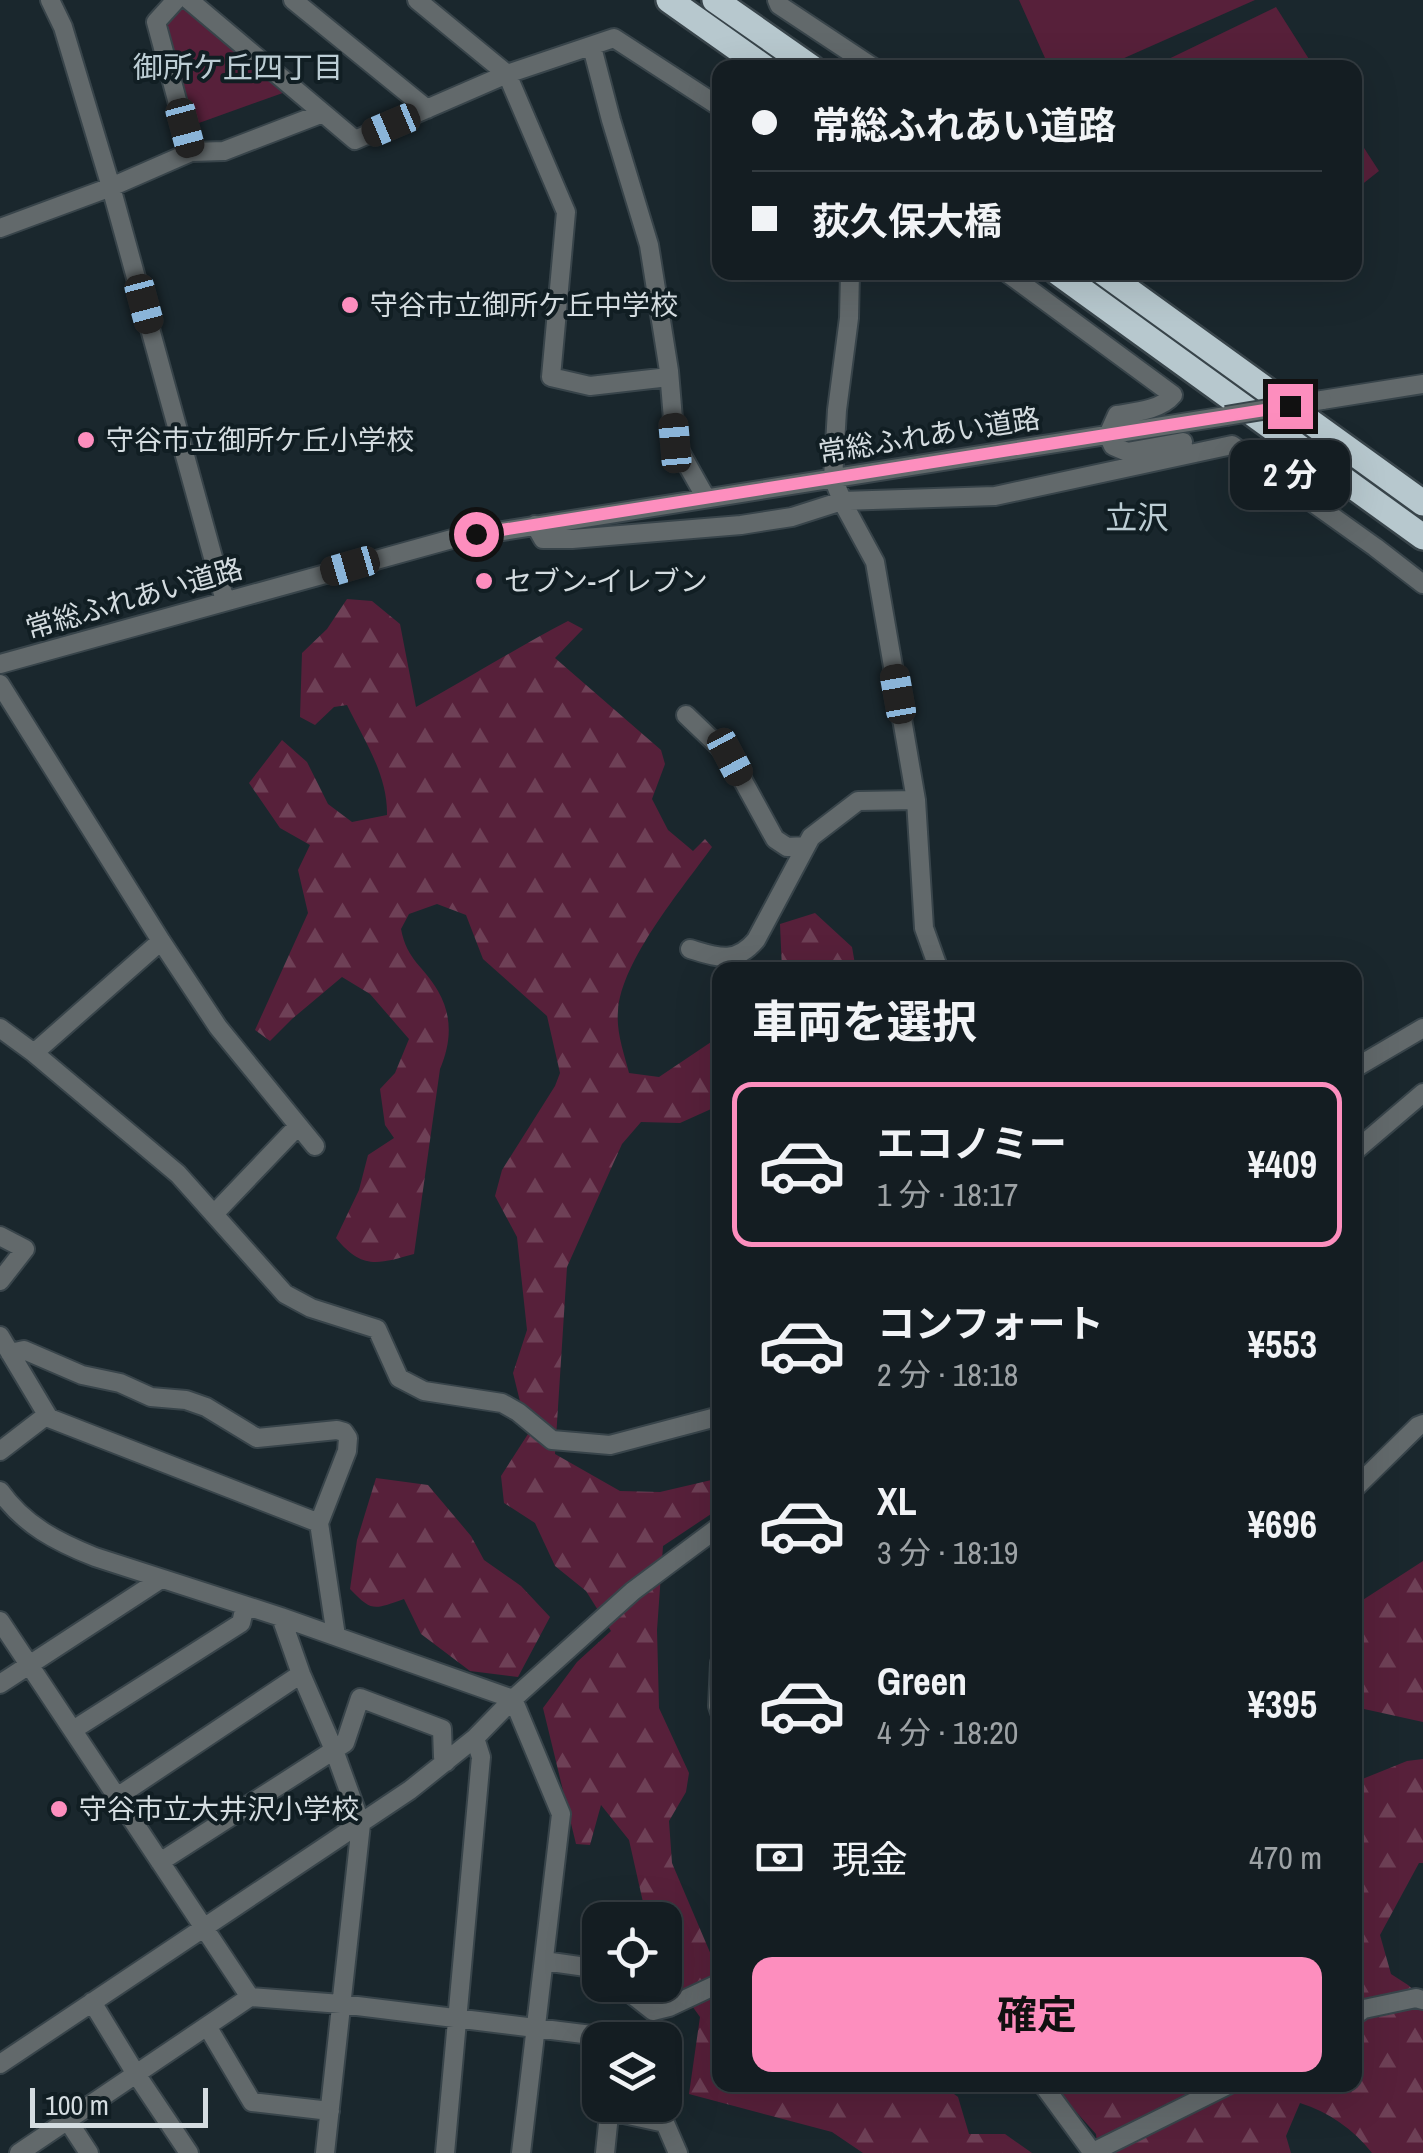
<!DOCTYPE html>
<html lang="ja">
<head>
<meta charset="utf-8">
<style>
	:root { --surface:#141d22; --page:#1d262a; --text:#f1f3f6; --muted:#9da2a5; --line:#333b40; --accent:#fd8ebe }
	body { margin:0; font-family:"Archivo Narrow","Noto Sans JP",sans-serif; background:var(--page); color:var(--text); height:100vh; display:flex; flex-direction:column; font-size:38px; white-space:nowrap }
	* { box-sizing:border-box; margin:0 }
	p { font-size:32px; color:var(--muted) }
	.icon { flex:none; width:55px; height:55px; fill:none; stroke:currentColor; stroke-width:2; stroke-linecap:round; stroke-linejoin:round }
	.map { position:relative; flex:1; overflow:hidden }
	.side { position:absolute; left:712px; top:962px; width:650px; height:1130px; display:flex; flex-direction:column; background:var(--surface); border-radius:20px; box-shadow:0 10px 40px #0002,0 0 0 2px var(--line) }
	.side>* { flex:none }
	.top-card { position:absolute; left:712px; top:60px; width:650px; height:220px; border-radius:20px; box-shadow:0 10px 40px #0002,0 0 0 2px var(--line); display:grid; align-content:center; height:220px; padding:0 40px; background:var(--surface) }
	.buttons { position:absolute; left:582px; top:1902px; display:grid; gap:20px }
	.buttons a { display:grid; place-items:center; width:100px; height:100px; border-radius:20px; background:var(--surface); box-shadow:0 10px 40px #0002,0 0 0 2px var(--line); font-size:50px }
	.scale { position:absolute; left:30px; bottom:25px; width:178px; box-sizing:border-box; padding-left:10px; border:5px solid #d4dce0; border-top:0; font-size:28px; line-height:35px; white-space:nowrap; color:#d4dce0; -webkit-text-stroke:8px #111e23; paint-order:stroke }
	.end { position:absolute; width:45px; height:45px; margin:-22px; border:12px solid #fd8ebe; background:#111; box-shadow:0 0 0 5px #111 }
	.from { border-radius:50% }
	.bubble { position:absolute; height:70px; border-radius:20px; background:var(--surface); box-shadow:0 10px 40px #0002,0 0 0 2px var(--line); font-size:32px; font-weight:700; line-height:70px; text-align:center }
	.car { position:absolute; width:30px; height:60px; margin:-30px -15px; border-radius:12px; box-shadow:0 0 8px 2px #0007; background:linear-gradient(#222 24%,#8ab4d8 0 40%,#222 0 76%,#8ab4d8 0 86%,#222 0) }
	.top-card b { display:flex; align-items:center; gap:35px; height:95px; font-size:38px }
	.top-card b+b { border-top:2px solid var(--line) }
	.top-card i { width:25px; height:25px; background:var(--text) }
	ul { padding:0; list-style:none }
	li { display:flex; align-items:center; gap:30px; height:165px; margin:0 20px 15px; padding:0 20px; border:5px solid transparent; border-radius:20px }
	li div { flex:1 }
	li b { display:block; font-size:38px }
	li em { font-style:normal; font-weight:700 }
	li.active { border-color:var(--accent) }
	li>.icon { width:90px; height:90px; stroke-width:1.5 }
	h2 { padding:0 40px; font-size:45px; line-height:120px }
	.pay { display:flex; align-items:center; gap:25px; height:110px; padding:0 40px; font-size:38px }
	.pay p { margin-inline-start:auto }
	.button { display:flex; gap:20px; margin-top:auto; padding:20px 40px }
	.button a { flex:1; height:115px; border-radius:20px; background:var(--accent); color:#111; font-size:40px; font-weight:700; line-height:115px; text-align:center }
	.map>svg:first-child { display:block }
</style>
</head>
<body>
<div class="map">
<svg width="1423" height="2153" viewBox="0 0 1423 2153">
	<defs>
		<pattern id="forest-firs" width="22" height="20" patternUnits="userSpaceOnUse" patternTransform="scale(2.5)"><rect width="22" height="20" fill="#57203a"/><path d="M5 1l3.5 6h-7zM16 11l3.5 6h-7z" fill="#6e4056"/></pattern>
	</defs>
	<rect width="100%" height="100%" fill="#1a272d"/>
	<!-- forest -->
	<path fill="url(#forest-firs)" d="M 347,599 L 372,601 L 400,624 L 416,707 C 467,679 516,648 568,621 L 583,629 L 555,658 L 661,750 L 665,764 L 652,799 L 668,830 L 693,851 L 705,839 L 712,847 C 682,889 621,961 618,1011 C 616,1032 624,1053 629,1073 L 659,1077 L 720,1036 L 720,1105 L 680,1123 L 641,1122 L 622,1144 L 567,1267 L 555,1454 L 620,1491 L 660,1492 L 720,1478 L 720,1508 L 663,1546 L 657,1630 L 659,1708 L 689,1773 L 686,1792 L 669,1821 L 672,1863 L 720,1976 L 720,2085 L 942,2085 L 958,2097 L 969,2134 L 1005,2134 L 1032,2153 L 863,2153 L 832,2132 L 689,2094 L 700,2017 L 665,1968 L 665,1920 L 647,1920 L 629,1840 L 601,1805 L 590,1845 L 576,1844 L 543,1708 L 577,1662 L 611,1631 L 586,1591 L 555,1566 L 535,1523 L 504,1503 L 501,1476 L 528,1434 L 513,1373 L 527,1330 L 517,1237 L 495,1196 L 502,1170 L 555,1086 L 560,1073 L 547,1016 L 483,959 L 466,915 L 437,904 L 409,914 L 401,929 C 407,961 424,966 438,991 C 453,1017 451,1043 440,1069 L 414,1254 C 378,1264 362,1270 336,1238 L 359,1190 L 368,1155 L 394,1138 L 385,1125 L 380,1089 L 395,1073 L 409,1039 L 370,994 L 342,977 L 292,1019 L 270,1041 L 255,1030 L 308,913 L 298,870 L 310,845 L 280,828 L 249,783 L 282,740 L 307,762 L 328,804 L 352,822 L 387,815 C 388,775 364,740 347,705 L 334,707 L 315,725 L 300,717 L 302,653 L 327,629 Z
		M 815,913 L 852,947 L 856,970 L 782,970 L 780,924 Z
		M 376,1478 L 428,1485 L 471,1536 L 484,1560 L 521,1586 L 550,1617 L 518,1677 L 470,1671 L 421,1634 L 404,1599 C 374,1609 373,1613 350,1589 L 357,1540 Z
		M 1423,1561 L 1423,1722 L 1355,1707 L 1355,1605 Z
		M 1423,1759 L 1423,1863 L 1419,1863 L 1380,1935 L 1391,1974 L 1408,1985 L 1423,1999 L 1423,2153 L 1372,2153 C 1353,2129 1329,2112 1300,2103 L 1286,2136 L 1291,2153 L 1098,2153 L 1096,2134 L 1052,2085 L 1355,2085 L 1355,1782 L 1407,1761 Z"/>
	<!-- park -->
	<path fill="#57203a" d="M 176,0 L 294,89 L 185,128 L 156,22 Z
		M 1019,0 L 1255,0 L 1104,67 L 1049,67 Z
		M 1276,7 L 1314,67 L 1152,67 Z
		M 1355,134 L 1379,171 L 1355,190 Z"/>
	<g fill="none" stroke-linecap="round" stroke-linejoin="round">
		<defs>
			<path id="minor" d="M 50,0 L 63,27 L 111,187 L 225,601
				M 176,0 L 156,22 L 191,152
				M 189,0 L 355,140 L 507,74 L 614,38 L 720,107
				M 293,0 L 427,109
				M 417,0 L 507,74 L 566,212 L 551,377 L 590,386 L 669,377
				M 777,0 L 779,5 L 874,68
				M 592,47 L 611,120 L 649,245 L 669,371 L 675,443 L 706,498
				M 0,228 L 111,187 L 191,152 L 224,151 L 323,113
				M 850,272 L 849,318 L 837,410 L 833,478 L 844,505 L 875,562 L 916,800 L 924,928 L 939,970
				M 1006,272 L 1173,395 C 1161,410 1135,412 1117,415 L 1108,435 L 1113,446 L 1127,452 L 1183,442
				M 1322,400 L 1423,384
				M 535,525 L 543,539 L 572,539 L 741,525 L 792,517 L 842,501 L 995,496 L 1232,445 L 1375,547 L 1423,584
				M 0,664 L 452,539 L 1226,416
				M 0,684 L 161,941 L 218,1027 L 315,1146
				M 686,715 L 730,757 L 775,839 L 787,847 L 806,846
				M 690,949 C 717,957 735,965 756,940 L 811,837 L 858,801 L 916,800
				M 0,1028 L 34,1053 L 178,1174 L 285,1294 L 311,1308 L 377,1329 L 399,1378 L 424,1391 L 502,1403 L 518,1412 L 552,1440 L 610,1445 L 720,1416
				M 34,1053 L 161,941
				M 1355,1068 L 1423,1028
				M 1355,1151 L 1423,1093
				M 214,1214 L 297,1127
				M 0,1236 L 25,1249 L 0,1281
				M 0,1336 L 49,1418 L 319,1523 L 336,1636
				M 10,1353 L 24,1350 L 82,1375 L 120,1383 L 151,1397 L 186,1400 L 206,1407 L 257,1438 L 337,1430 L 344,1432 L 348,1438 L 347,1451 L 319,1523
				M 0,1451 L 47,1415
				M 1355,1488 L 1418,1426 L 1423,1424
				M 0,1491 C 24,1525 57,1542 95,1557 L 281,1617 L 513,1699 L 561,1814 L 521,2153
				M 281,1617 L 301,1674 L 334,1750 L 361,1824 L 325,2153
				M 0,1621 L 250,1997
				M 720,1663 L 718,1706 L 720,1712
				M 0,1684 L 161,1579
				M 73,1730 L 241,1623 L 245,1606
				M 117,1797 L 301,1674
				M 160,1862 L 345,1743 L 360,1698 L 442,1729 L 443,1757 L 446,1762
				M 544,1961 L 600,1969
				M 620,1985 L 653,2011 L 669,2007 L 720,1983
				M 92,2002 L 136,2074 L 189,2153
				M 1355,2015 L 1364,2009 L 1416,1998 L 1423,2000
				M 207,2026 L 252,2102 L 330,2111
				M 0,2064 L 410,1790 L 475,1738 L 513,1699 L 633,1591 L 720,1526
				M 1043,2085 L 1093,2153
				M 610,2111 L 665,2123 L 678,2153
				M 68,2121 L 89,2153
				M 1093,2152 L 1228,2085
				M 19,2153 L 250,1997 L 341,2004 L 616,2038 L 616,2040
				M 445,2153 L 481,1757 L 475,1738
				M 605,2153 L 610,2105"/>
			<path id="highway" d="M 669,0 L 765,68
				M 715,0 L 812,68
				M 1057,272 L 1423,537
				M 1103,272 L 1423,503"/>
		</defs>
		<!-- minor casing -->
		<use href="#minor" stroke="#38444a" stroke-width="22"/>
		<!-- highway casing -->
		<use href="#highway" stroke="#38444a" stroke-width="30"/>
		<!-- minor -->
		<use href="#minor" stroke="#62696b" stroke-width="18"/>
		<!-- highway -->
		<use href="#highway" stroke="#b7c8ce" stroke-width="25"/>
		<defs>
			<path id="minor-bridge" d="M 1226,416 L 1322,400"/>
		</defs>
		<!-- minor-bridge casing -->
		<use href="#minor-bridge" stroke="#38444a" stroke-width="22" stroke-linecap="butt"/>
		<!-- minor-bridge -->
		<use href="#minor-bridge" stroke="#62696b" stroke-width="18"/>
	</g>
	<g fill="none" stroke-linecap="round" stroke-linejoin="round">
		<!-- route -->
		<path stroke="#fd8ebe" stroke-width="12" d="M 476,534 L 1290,406"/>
	</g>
	<!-- markers -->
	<g fill="#fd8ebe" stroke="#111e23" stroke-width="4">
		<circle cx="350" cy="305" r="10"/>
		<circle cx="86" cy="440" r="10"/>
		<circle cx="484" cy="581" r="10"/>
		<circle cx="59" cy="1809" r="10"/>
	</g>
	<g text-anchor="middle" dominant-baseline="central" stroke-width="8" stroke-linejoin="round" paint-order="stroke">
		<!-- poi labels -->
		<g font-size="28" fill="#d4dce0" stroke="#111e23" text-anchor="start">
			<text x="370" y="305">守谷市立御所ケ丘中学校</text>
			<text x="106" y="440">守谷市立御所ケ丘小学校</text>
			<text x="504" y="581">セブン-イレブン</text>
			<text x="79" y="1809">守谷市立大井沢小学校</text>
		</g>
		<!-- street labels -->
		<g font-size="28" fill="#d4dce0" stroke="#111e23">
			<text transform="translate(929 435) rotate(-9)">常総ふれあい道路</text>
			<text transform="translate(134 598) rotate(-16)">常総ふれあい道路</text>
		</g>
		<!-- neighbourhood labels -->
		<g font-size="30" fill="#bccdd4" stroke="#111e23">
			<text x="238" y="67">御所ケ丘四丁目</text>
		</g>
		<!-- quarter labels -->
		<g font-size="32" fill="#bccdd4" stroke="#111e23">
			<text x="1137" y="517">立沢</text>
		</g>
	</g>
</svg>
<div class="buttons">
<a><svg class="icon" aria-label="locate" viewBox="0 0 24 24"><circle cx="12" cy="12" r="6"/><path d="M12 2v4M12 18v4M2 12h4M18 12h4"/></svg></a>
<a><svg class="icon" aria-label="layers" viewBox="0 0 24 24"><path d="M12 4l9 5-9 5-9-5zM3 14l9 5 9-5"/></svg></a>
</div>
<div class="scale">100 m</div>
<i class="end from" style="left:476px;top:534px"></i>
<i class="end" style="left:1290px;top:406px"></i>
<div class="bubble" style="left:1230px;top:440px;width:120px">2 分</div>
<i class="car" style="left:391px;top:125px;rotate:247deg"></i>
<i class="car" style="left:185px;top:128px;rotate:165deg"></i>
<i class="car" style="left:144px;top:304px;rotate:165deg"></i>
<i class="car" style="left:675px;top:443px;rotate:355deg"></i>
<i class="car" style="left:350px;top:566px;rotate:254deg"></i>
<i class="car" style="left:898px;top:694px;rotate:350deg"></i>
<i class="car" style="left:730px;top:757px;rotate:152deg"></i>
<div class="top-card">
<b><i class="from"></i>常総ふれあい道路</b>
<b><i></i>荻久保大橋</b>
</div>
<section class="side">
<h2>車両を選択</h2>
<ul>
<li class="active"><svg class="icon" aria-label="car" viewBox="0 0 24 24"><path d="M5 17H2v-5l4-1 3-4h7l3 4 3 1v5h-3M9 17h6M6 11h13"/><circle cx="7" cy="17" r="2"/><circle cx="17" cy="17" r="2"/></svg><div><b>エコノミー</b><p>1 分 · 18:17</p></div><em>¥409</em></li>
<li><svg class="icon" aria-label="car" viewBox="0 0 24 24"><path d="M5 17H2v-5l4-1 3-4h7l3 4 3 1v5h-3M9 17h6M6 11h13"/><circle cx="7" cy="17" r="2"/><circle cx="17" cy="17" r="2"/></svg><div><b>コンフォート</b><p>2 分 · 18:18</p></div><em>¥553</em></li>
<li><svg class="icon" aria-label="car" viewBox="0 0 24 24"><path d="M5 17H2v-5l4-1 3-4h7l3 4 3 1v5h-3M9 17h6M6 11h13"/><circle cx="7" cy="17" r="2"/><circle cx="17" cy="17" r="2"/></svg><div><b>XL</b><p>3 分 · 18:19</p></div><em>¥696</em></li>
<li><svg class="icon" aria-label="car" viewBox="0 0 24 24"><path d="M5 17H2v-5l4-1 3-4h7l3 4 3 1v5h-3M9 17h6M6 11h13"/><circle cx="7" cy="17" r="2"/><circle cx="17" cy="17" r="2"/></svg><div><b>Green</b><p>4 分 · 18:20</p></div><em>¥395</em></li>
</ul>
<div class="pay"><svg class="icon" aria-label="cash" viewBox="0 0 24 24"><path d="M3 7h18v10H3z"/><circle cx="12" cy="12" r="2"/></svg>現金<p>470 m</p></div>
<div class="button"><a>確定</a></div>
</section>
</div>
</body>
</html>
